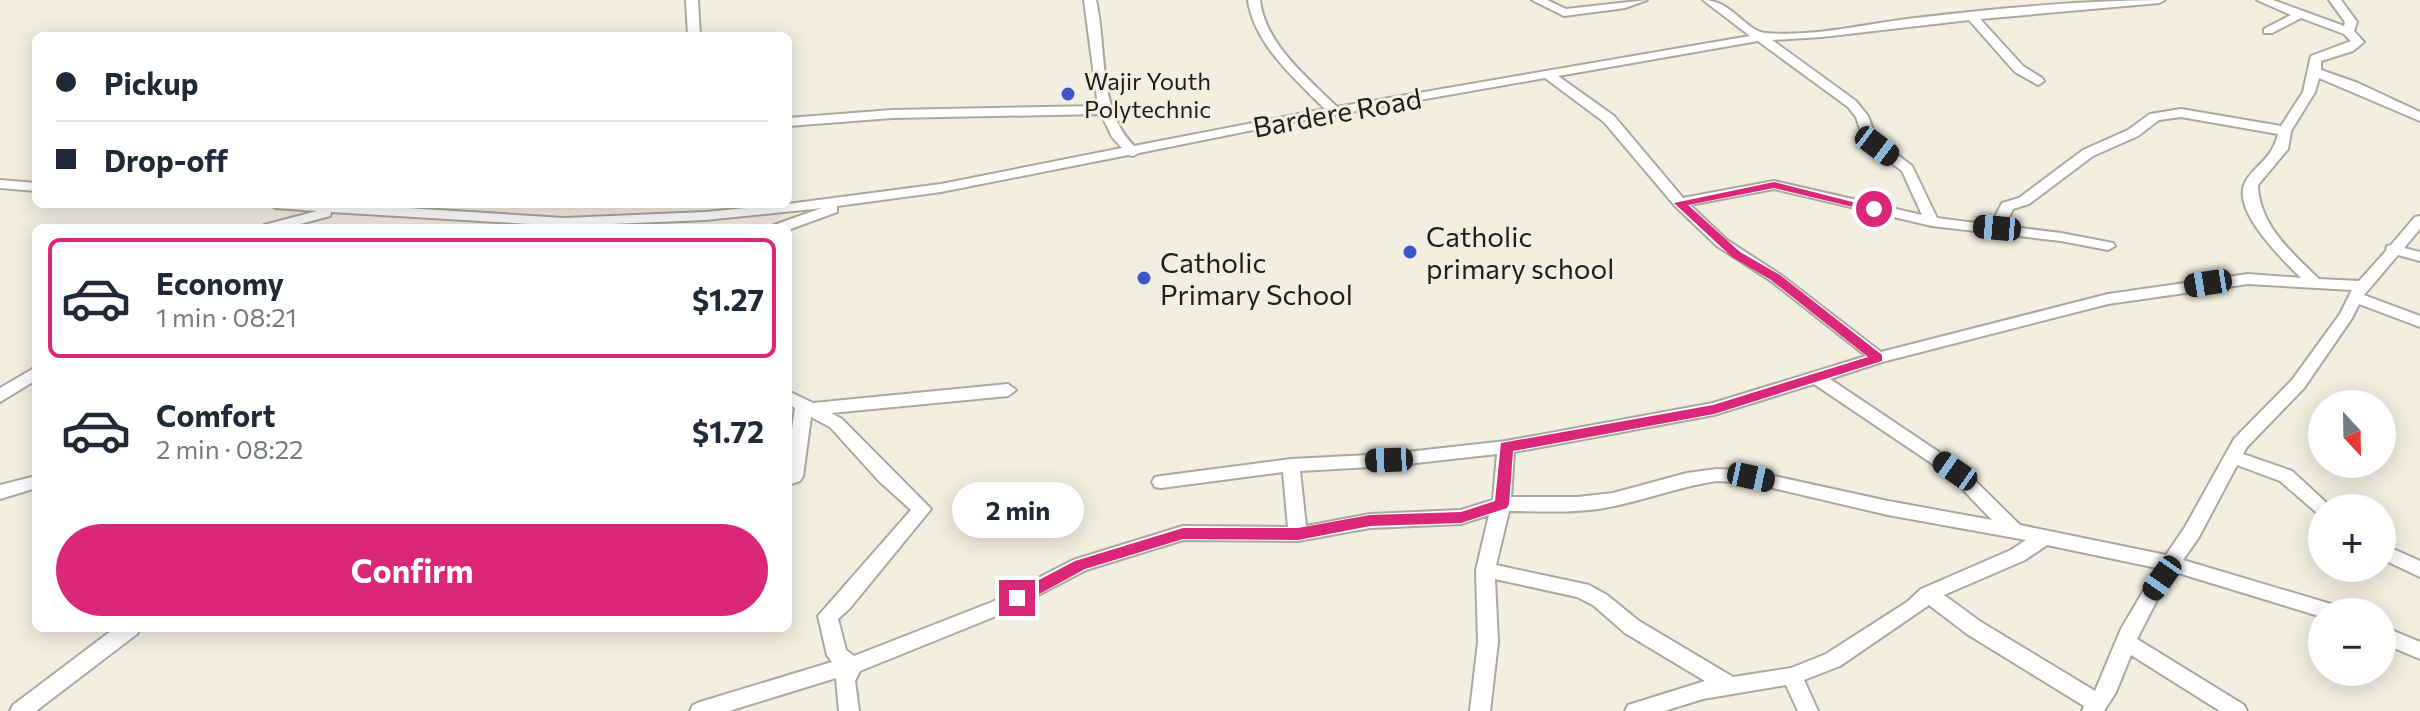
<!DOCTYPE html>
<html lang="en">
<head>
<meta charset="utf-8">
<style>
	:root { --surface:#fff; --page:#f2f2f3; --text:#1f2937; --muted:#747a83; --line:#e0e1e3; --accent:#db2777 }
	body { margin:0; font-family:Commissioner,sans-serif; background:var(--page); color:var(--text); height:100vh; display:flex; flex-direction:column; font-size:30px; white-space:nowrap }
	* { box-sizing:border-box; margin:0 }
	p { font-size:26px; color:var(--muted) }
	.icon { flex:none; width:44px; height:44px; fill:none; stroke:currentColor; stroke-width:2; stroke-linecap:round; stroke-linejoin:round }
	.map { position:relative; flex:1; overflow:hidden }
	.side { position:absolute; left:32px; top:224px; width:760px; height:408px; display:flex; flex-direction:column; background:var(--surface); border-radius:12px; box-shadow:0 4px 20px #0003 }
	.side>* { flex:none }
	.top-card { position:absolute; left:32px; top:32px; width:760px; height:176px; border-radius:12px; box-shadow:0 4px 20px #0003; display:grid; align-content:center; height:176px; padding:0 24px; background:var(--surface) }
	.needle { width:52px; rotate:158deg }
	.buttons { position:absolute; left:2308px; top:390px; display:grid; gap:16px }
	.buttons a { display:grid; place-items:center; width:88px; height:88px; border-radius:50%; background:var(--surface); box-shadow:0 4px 20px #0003; font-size:40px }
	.end { position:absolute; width:36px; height:36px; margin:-18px; border:10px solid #db2777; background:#fff; box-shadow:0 0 0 4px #fff }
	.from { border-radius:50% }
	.bubble { position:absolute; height:56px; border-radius:28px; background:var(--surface); box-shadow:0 4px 20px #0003; font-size:26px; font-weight:700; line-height:56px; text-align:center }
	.car { position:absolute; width:24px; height:48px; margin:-24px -12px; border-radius:10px; box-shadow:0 0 6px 2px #0007; background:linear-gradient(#222 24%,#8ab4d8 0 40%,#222 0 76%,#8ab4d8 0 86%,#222 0) }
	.top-card b { display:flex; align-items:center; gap:28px; height:76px; font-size:30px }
	.top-card b+b { border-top:2px solid var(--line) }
	.top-card i { width:20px; height:20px; background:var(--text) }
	ul { padding:14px 0 0; list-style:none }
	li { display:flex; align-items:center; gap:24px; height:120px; margin:0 16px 12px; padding:0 8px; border:4px solid transparent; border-radius:12px }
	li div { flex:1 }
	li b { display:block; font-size:30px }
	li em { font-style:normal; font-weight:700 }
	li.on { border-color:var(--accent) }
	li>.icon { width:72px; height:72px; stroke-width:1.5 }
	.primary-button { display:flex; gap:16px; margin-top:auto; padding:16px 24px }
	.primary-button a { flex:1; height:92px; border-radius:48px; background:var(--accent); color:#fff; font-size:32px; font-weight:700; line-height:92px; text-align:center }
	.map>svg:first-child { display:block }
</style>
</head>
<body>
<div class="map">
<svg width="2420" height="711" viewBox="0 0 2420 711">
	<rect width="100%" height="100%" fill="#f2efe2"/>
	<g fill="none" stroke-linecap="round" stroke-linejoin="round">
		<defs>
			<path id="minor" d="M 686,0 L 698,0 L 700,36 L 688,36 Z
				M 1084,0 L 1096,0 C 1107,48 1097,108 1134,146 L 1325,109 C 1295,79 1254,44 1248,0 L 1260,0 C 1265,44 1307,77 1337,107 L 1750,36 L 1703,0 C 1732,0 1746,32 1766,33 C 1813,37 1861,25 1907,19 C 1991,9 2080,0 2165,0 L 2159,3 L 1980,19 L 2023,66 L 2042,78 L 2044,81 L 2038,85 L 2015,72 L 1969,20 L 1822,37 L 1772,40 L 1856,101 L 1868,116 L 1876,138 L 1912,166 L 1937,218 L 1991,225 L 2002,203 L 2019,198 L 2083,150 L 2128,130 L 2150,114 L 2181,109 L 2281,126 L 2303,92 L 2311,56 L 2351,41 L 2344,34 L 2301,18 L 2272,33 L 2264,33 L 2264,29 L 2291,15 L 2257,0 L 2273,0 L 2344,26 L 2345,22 L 2329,0 L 2341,0 L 2357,22 L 2354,31 L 2364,42 L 2353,51 L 2321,61 L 2321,70 L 2358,83 L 2420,112 L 2420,121 L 2319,78 L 2315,92 L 2291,131 L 2288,149 L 2258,185 C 2259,225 2292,253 2319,279 L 2359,281 L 2386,251 L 2387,246 L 2391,245 L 2415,217 L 2420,216 L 2420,229 L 2404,248 L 2420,252 L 2420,261 L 2398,255 L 2364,295 L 2420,316 L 2420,327 L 2359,304 L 2352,318 L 2304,388 L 2247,447 L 2243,454 L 2292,471 L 2332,508 L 2322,508 L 2322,514 L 2317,513 L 2280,481 L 2237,465 L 2199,537 L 2183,560 L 2331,604 L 2338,606 L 2341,612 L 2322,612 L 2322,617 L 2175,572 L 2159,596 L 2137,639 L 2244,705 L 2247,711 L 2220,711 L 2131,655 L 2116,692 L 2104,711 L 2082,711 L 2084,706 L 1967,634 L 1929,605 L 1840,666 L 1804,680 L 1818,711 L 1798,711 L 1786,685 L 1703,699 L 1664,711 L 1625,711 L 1628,705 L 1705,681 L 1625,633 L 1593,605 L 1577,597 L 1495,579 L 1498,642 L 1490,711 L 1470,711 L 1478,642 L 1476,570 L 1489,515 L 1461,524 L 1370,528 L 1298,541 L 1183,540 L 1086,570 L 1006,612 L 860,671 L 855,681 L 859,711 L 839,711 L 836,678 L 729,711 L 690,711 L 693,705 L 700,702 L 832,662 L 827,655 L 818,616 L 911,510 L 879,481 L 830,427 L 811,417 L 803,476 L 800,481 L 788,485 L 788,457 L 795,408 L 788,404 L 788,391 L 813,403 L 1008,384 L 1016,390 L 1008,396 L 831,413 L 842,419 L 931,509 L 850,608 L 838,619 L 846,650 L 854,656 L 992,602 L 1073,560 L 1183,526 L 1288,527 L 1283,472 L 1161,488 L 1155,487 L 1152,482 L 1155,477 L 1161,476 L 1291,459 L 1389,454 L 1506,441 L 1713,403 L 1866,356 L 1771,281 L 1717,246 L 1675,206 L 1604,122 L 1545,78 L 1283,124 L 1139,153 L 1133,156 L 1128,155 L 941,192 L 837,206 L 837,212 L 788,230 L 772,228 L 774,225 L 822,208 L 705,220 L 564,226 L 331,212 L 330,216 L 285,228 L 262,228 L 264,225 L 317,211 L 276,208 L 269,204 L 343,204 L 564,218 L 705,212 L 788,204 L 941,184 L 1122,148 L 1112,137 L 1101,114 L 892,118 L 788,126 L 788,118 L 892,110 L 1098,106 ZM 1758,41 L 1848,107 L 1856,117 L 1865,143 L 1902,171 L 1922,215 L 1774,181 L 1683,198 L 1614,116 L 1558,76 ZM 2181,117 L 2278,134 C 2272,161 2251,167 2244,185 C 2234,213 2283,260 2301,278 L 2248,274 L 2108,294 L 1881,352 L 1781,275 L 1727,240 L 1690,205 L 1774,189 L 1932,226 L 2061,241 L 2108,250 L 2115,246 L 2113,243 L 2061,233 L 2005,226 L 2013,209 L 2029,204 L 2093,156 L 2138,136 L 2159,120 ZM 2248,284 L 2352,290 L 2340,314 L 2292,380 L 2234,439 L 2185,527 L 2166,555 L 2020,525 L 1961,467 L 1830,379 L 1882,362 L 2108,304 ZM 1814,384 L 1949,475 L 1992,520 L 1888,501 L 1751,471 L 1717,469 L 1687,473 L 1613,493 L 1578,497 L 1511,497 L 1514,452 L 1714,415 ZM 1497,454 L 1493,500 L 1461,510 L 1370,514 L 1306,526 L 1300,471 L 1389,466 ZM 1717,481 L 1751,483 L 1888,515 L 2026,540 L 2011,550 L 1921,589 L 1907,602 L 1826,654 L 1791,668 L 1733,677 L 1639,621 L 1607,595 L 1589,585 L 1496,565 L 1509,511 C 1543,511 1580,514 1614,506 C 1649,499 1681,486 1717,481 ZM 2047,545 L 2157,568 L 2121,629 L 2095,691 L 1981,622 L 1944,595 L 2025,560 Z
				M 1532,0 L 1547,0 L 1566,9 L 1647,0 L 1625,8 L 1564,16 Z
				M 0,180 L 36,183 L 36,191 L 0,188 Z
				M 36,367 L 36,380 L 0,402 L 0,388 Z
				M 36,476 L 36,488 L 0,499 L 0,485 Z
				M 2382,544 L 2420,561 L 2420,577 L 2382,559 Z
				M 2382,626 L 2420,642 L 2420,659 L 2382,643 Z
				M 115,628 L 140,628 L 137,634 L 36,711 L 10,711 L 13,705 Z"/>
		</defs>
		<!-- minor casing -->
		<use href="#minor" stroke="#aba89c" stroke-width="4"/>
		<!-- minor -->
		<use href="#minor" fill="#fff" fill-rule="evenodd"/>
	</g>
	<!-- route -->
	<path fill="#db2777" d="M 1774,182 L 1880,209 L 1874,212 L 1774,188 L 1688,205 L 1740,252 L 1780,275 L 1882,355 L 1882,361 L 1714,414 L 1513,451 L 1509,504 L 1507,508 L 1461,523 L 1370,526 L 1298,540 L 1183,539 L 1085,569 L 1023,603 L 1012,603 L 1012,594 L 1075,561 L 1183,528 L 1298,528 L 1370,515 L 1461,512 L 1495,501 L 1501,443 L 1713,405 L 1868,357 L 1771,280 L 1732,257 L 1674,203 Z"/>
	<!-- markers -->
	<g fill="#4055c9" stroke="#f2efe2" stroke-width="3">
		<circle cx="1068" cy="94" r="8"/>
		<circle cx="1410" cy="252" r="8"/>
		<circle cx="1144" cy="278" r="8"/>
	</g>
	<g text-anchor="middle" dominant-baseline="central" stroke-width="6" stroke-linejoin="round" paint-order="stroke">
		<!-- far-poi labels -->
		<g font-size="24" fill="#1e1d18" stroke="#f2efe2" text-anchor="start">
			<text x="1084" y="80">Wajir Youth<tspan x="1084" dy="28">Polytechnic</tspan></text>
		</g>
		<!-- street labels -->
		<g font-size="28" fill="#1e1d18" stroke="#f2efe2">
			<text transform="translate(1337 112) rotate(-10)">Bardere Road</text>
		</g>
		<!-- poi labels -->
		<g font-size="28" fill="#1e1d18" stroke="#f2efe2" text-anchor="start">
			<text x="1426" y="236">Catholic<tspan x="1426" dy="32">primary school</tspan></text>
			<text x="1160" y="262">Catholic<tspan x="1160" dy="32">Primary School</tspan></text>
		</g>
	</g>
</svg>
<div class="buttons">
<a><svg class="needle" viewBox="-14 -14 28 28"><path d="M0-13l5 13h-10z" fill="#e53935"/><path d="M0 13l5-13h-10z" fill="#747a83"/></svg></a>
<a>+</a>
<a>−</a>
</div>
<i class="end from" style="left:1874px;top:209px"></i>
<i class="end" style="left:1017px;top:598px"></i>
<div class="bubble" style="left:952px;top:482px;width:132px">2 min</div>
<i class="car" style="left:1877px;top:146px;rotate:127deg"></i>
<i class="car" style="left:1997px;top:228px;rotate:275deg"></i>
<i class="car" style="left:2208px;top:283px;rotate:261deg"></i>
<i class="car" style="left:1389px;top:460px;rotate:268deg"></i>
<i class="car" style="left:1955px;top:471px;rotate:305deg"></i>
<i class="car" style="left:1751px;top:477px;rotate:102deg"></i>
<i class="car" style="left:2162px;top:578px;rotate:215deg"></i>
<div class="top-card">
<b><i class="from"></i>Pickup</b>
<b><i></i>Drop-off</b>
</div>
<section class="side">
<ul>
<li class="on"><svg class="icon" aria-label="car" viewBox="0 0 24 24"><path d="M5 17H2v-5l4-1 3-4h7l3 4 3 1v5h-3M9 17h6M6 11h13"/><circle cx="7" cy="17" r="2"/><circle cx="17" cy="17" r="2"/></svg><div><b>Economy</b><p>1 min · 08:21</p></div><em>$1.27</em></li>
<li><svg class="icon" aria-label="car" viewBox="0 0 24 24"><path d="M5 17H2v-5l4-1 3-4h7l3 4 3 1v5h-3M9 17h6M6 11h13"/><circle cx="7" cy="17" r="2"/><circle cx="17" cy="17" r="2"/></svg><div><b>Comfort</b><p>2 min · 08:22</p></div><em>$1.72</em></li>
</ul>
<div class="primary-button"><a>Confirm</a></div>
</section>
</div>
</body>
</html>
